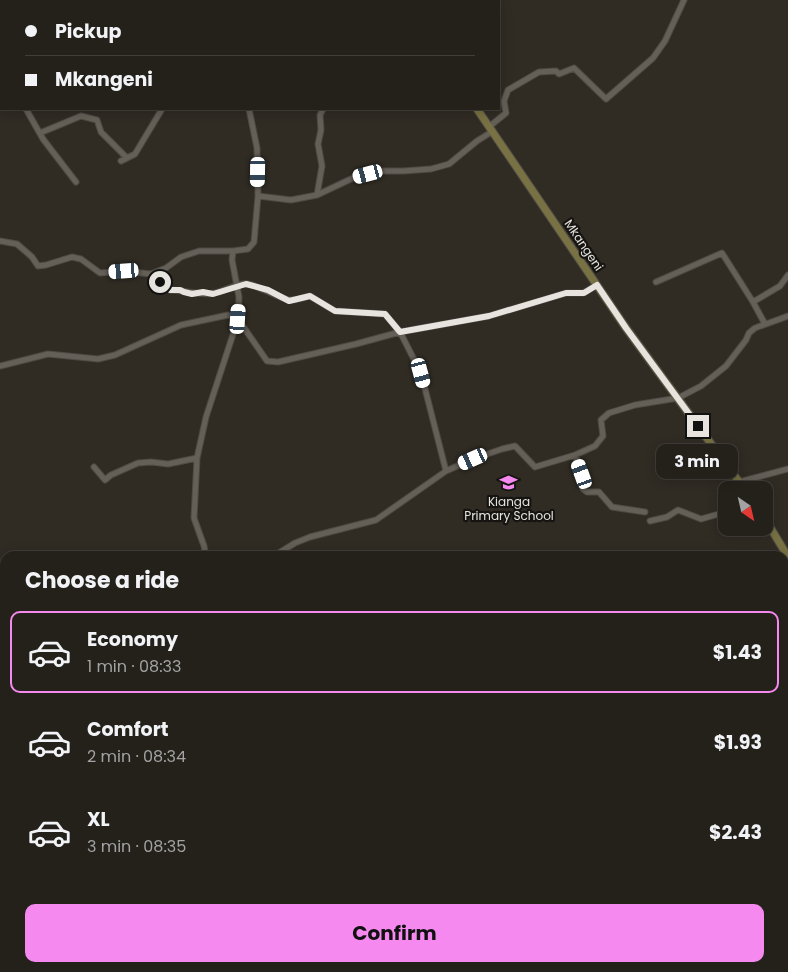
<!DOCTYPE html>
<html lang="en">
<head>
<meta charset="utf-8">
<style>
	:root { --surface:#24211b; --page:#302e28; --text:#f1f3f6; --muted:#a3a3a3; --line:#413e3a; --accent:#f589ef }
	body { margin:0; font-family:Poppins,sans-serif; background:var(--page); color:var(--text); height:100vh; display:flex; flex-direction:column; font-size:19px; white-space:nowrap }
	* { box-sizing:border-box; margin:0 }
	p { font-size:16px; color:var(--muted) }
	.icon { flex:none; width:28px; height:28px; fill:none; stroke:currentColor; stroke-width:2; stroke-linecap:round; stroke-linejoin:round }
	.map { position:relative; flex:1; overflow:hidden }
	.panel { position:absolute; left:0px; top:551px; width:789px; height:421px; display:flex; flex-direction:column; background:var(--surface); border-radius:15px 15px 0 0; box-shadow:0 2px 12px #0003,0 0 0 1px var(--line) }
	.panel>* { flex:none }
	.hud { position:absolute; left:0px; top:0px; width:500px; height:110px; box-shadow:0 2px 12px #0003,0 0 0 1px var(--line); display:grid; align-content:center; height:110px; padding:0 25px; background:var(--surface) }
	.needle { width:32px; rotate:146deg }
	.fabs { position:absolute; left:718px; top:481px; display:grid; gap:10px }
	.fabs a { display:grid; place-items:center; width:55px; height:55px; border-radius:10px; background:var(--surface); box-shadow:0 2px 12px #0003,0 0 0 1px var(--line); font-size:25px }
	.end { position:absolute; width:22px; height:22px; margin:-11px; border:6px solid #e7e4df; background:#111; box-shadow:0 0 0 2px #111 }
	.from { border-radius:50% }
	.bubble { position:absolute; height:35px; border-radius:10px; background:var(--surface); box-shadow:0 2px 12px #0003,0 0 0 1px var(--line); font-size:16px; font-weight:700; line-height:35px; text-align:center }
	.car { position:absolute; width:15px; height:30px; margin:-15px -8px; border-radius:6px; box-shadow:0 0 4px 1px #0007; background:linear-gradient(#fff 24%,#345 0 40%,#fff 0 76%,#345 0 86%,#fff 0) }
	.hud b { display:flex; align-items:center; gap:18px; height:48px; font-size:19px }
	.hud b+b { border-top:1px solid var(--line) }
	.hud i { width:12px; height:12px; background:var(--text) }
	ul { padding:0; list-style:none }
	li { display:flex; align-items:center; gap:15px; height:82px; margin:0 10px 8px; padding:0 15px; border:2px solid transparent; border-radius:10px }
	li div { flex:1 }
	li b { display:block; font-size:19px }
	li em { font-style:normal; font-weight:700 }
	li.selected { border-color:var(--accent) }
	li>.icon { width:45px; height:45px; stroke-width:1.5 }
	h2 { padding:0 25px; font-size:22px; line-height:60px }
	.primary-button { display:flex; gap:10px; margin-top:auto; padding:10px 25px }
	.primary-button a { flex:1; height:58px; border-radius:10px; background:var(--accent); color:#111; font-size:20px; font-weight:700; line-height:58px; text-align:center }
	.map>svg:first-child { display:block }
</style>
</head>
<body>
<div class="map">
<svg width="788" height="972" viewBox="0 0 788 972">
	<rect width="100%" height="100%" fill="#302c24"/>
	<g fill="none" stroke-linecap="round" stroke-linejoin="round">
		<!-- stream -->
		<path stroke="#536736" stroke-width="1" d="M 784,789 L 788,785"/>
		<defs>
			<path id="street" d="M 111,0 L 111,1
				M 168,0 L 168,1
				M 64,1 L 66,0
				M 234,1 L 235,0
				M 323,1 L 323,0
				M 0,36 L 1,36
				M 0,62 L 1,64
				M 26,109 L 43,139 L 76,182
				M 490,126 L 506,113 L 504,101 L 508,90 L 539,72 L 556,71 L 559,74 L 574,68 L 606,99 L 653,58 L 665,41 L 684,0
				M 40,133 L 81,116 L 97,120 L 101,132 L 126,157
				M 121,161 L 135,154 L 162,109
				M 317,195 L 322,166 L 318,144 L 321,130 L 320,115 L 323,109
				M 258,196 L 291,200 L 317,195 L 353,178 L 382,171 L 403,171 L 431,169 L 449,164 L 477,141 L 493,131
				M 0,241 L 17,244 L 32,257 L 38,266 L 46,265 L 72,257 L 81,259 L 100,273 L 124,271 L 151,274 L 166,268 L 181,257 L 199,251 L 233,251 L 248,249 L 254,242 L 258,196 L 257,148 L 249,109
				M 151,274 L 170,290 C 184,290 201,296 215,293 C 225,291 239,282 248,284 C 260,286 284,301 291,300 C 297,300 304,297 310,296 L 335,311 L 385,314 L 400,332 L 421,373 L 446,471
				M 656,282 L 722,253 L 753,302
				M 765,324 L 753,302 L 780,286 L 788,275
				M 0,366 L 48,354 L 98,359 L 115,355 L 181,325 L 228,315 L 238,319 L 267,361 L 278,362 L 356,344 L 400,332 L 489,316 L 566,293 L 583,293 L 597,285
				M 575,455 L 582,474 L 580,481 L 583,489 L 587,492 L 599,492 L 612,507 L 645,512
				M 197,458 L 194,518 L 204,546 L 206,556
				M 94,467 L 105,480 L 111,475 L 138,463 L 151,462 L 168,464 L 197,458 L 206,417 L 238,319 L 239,297 L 232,260 L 233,251
				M 739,482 L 788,469
				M 650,521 L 667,517 L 678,510 L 701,519 L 726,512
				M 274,556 L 295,543 L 310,537 L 376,520 L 446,471 L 473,459 L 502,449 L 515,446 L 535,467 L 575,455 L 595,446 L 603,436 L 601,420 L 609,413 L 635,405 L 678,398 L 701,386 L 726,366 L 746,340 L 749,333 L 755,328 L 788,316
				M 784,606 L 788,599
				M 784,860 L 788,859
				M 0,913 L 5,908
				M 153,972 L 157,968
				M 250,972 L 253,968"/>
			<path id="secondary" d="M 398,0 L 399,1
				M 477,109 L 626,328 L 745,490
				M 764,517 L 788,557"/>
		</defs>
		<!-- street casing -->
		<use href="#street" stroke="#4e4a44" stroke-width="7"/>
		<!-- secondary casing -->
		<use href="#secondary" stroke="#4e4a44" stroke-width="9"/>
		<!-- street -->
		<use href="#street" stroke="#645f57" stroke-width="5"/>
		<!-- secondary -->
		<use href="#secondary" stroke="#787143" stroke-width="7"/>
	</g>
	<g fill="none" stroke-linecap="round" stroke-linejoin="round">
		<!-- route -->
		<path stroke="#e7e4df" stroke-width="6" d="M 160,282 L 170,290 L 180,290 L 184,292 L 192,294 L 203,292 L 213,294 L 246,284 L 268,290 L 289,301 L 310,296 L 335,311 L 385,314 L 400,332 L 489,316 L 566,293 L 584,293 L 597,285 L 626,328 L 698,426"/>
	</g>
	<!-- icons -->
	<defs>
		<symbol id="school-bare" viewBox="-9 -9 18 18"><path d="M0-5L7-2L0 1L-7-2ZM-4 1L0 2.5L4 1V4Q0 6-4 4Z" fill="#f589ef" stroke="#161411" stroke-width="2.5" paint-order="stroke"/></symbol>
	</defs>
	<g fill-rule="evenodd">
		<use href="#school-bare" x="496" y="470" width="25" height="25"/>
	</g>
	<g text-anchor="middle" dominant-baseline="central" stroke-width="4.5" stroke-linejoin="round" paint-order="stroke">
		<!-- street labels -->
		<g font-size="12" fill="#e7e4df" stroke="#161411">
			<text transform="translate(584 245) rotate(56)">Mkangeni</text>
		</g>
		<!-- poi labels -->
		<g font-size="12" fill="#e7e4df" stroke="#161411">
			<text x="509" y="501">Kianga<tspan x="509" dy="14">Primary School</tspan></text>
		</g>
	</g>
</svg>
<div class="fabs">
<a><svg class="needle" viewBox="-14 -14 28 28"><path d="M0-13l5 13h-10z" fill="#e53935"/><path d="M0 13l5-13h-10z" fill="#a3a3a3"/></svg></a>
</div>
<i class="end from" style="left:160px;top:282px"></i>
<i class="end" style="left:698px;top:426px"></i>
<div class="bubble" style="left:656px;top:444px;width:82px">3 min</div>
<i class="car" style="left:258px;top:172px;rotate:181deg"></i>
<i class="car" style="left:368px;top:174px;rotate:255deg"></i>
<i class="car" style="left:124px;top:271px;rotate:266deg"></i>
<i class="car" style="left:238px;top:319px;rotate:4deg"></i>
<i class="car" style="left:421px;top:373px;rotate:165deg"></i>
<i class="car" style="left:473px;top:459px;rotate:246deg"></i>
<i class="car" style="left:582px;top:474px;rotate:340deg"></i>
<div class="hud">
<b><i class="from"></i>Pickup</b>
<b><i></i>Mkangeni</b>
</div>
<section class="panel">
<h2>Choose a ride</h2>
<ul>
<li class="selected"><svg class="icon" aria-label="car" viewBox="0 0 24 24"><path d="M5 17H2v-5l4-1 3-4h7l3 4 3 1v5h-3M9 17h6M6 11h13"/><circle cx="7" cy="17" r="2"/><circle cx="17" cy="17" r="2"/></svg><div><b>Economy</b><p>1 min · 08:33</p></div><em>$1.43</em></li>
<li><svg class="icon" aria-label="car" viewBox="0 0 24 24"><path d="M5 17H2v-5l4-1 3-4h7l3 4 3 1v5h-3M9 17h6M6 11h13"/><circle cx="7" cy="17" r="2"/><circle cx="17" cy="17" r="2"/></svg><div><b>Comfort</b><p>2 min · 08:34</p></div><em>$1.93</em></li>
<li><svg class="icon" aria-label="car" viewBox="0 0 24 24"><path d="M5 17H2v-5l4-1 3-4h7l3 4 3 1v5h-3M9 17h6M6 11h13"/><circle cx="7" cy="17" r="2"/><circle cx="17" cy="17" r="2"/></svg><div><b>XL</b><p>3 min · 08:35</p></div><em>$2.43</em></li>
</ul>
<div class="primary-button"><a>Confirm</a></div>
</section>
</div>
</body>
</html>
